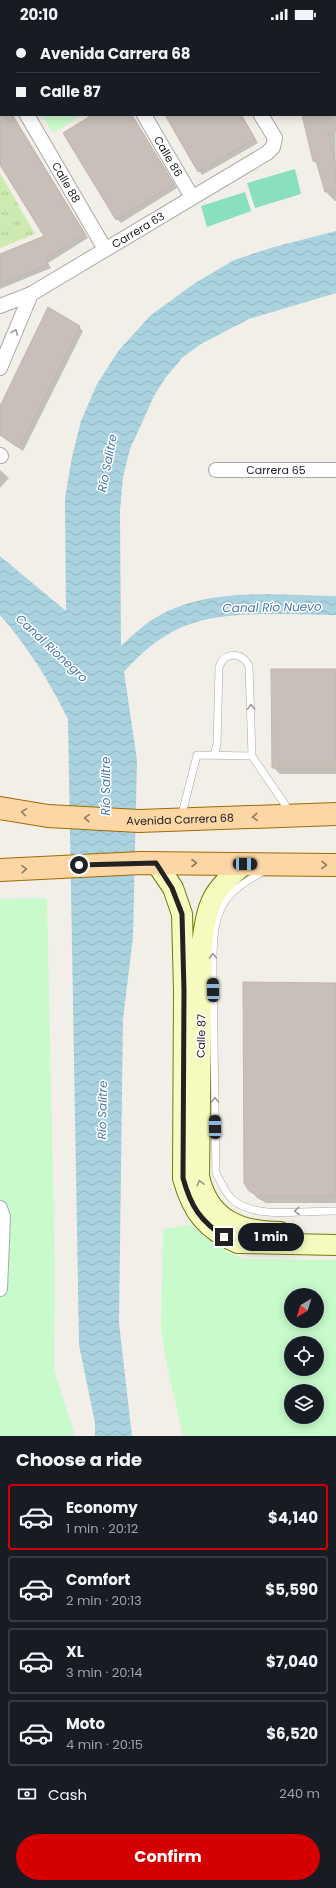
<!DOCTYPE html>
<html lang="en">
<head>
<meta charset="utf-8">
<style>
	:root { --surface:#171b24; --page:#242831; --text:#f1f3f6; --muted:#9ea1a6; --line:#363941; --accent:#d40000 }
	body { margin:0; font-family:Poppins,sans-serif; background:var(--page); color:var(--text); height:100vh; display:flex; flex-direction:column; font-size:15px; white-space:nowrap }
	* { box-sizing:border-box; margin:0 }
	p { font-size:13px; color:var(--muted) }
	.icon { flex:none; width:22px; height:22px; fill:none; stroke:currentColor; stroke-width:2; stroke-linecap:round; stroke-linejoin:round }
	.map { position:relative; height:1408px; overflow:hidden }
	.panel { display:flex; flex-direction:column; background:var(--surface); flex:1 }
	.panel>* { flex:none }
	.guide { position:absolute; left:0px; top:0px; width:336px; height:88px; box-shadow:0 2px 10px #0003; display:grid; align-content:center; height:88px; padding:0 16px; background:var(--surface) }
	.needle { width:26px; rotate:218deg }
	.fabs { position:absolute; left:284px; top:1260px; display:grid; gap:8px }
	.fabs a { display:grid; place-items:center; width:40px; height:40px; border-radius:50%; background:var(--surface); box-shadow:0 2px 10px #0003; font-size:20px }
	.end { position:absolute; width:18px; height:18px; margin:-9px; border:5px solid #222; background:#fff; box-shadow:0 0 0 2px #fff }
	.from { border-radius:50% }
	.bubble { position:absolute; height:28px; border-radius:14px; background:var(--surface); box-shadow:0 2px 10px #0003; font-size:13px; font-weight:700; line-height:28px; text-align:center }
	.car { position:absolute; width:12px; height:24px; margin:-12px -6px; border-radius:5px; box-shadow:0 0 3px 1px #0007; background:linear-gradient(#222 24%,#8ab4d8 0 40%,#222 0 76%,#8ab4d8 0 86%,#222 0) }
	.guide b { display:flex; align-items:center; gap:14px; height:38px; font-size:15px }
	.guide b+b { border-top:1px solid var(--line) }
	.guide i { width:10px; height:10px; background:var(--text) }
	ul { padding:0; list-style:none }
	li { display:flex; align-items:center; gap:12px; height:66px; margin:0 8px 6px; padding:0 8px; border:2px solid var(--line); border-radius:4px }
	li div { flex:1 }
	li b { display:block; font-size:15px }
	li em { font-style:normal; font-weight:700 }
	li.selected { border-color:var(--accent) }
	li>.icon { width:36px; height:36px; stroke-width:1.5 }
	h2 { padding:0 16px; font-size:18px; line-height:48px }
	.pay { display:flex; align-items:center; gap:10px; height:44px; padding:0 16px; font-size:15px }
	.pay p { margin-inline-start:auto }
	.primary-button { display:flex; gap:8px; margin-top:auto; padding:8px 16px }
	.primary-button a { flex:1; height:46px; border-radius:24px; background:var(--accent); color:#fff; font-size:16px; font-weight:700; line-height:46px; text-align:center }
	.status { display:flex; justify-content:space-between; align-items:center; height:28px; padding:0 20px; background:var(--surface); direction:ltr }
	.status svg { height:11px; fill:currentColor }
	.map>svg:first-child { display:block }
</style>
</head>
<body>
<div class="status"><b>20:10</b><svg viewBox="0 0 49 12"><path d="M0 12V9h3v3zM5 12V6h3v6zM10 12V3h3v9zM15 12V0h3v12zM26 1h20v11H26zM47 4h2v5h-2z"/></svg></div>
<div class="map">
<svg width="336" height="1408" viewBox="0 0 336 1408">
	<defs>
		<pattern id="grass-tufts" width="24" height="20" patternUnits="userSpaceOnUse"><rect width="24" height="20" fill="#cdebb0"/><path d="M3 7l-1-3M5 7V3M7 7l1-3M15 17l-1-3M17 17v-4M19 17l1-3" fill="none" stroke="#b0c997"/></pattern>
		<pattern id="water-waves" width="16" height="10" patternUnits="userSpaceOnUse"><rect width="16" height="10" fill="#aad3df"/><path d="M0 5q4-4 8 0t8 0" fill="none" stroke="#92b5bf"/></pattern>
	</defs>
	<rect width="100%" height="100%" fill="#f2efe9"/>
	<!-- grass -->
	<path fill="url(#grass-tufts)" d="M 0,145 L 35,206 L 0,220 Z"/>
	<!-- park -->
	<path fill="#c8facc" fill-rule="evenodd" d="M 42,87 L 82,87 L 53,105 Z
		M 47,870 L 55,1250 L 54,1342 L 75,1408 L 0,1408 L 0,871 Z
		M 191,1197 L 216,1217 L 231,1226 L 245,1231 L 336,1232 L 336,1408 L 183,1408 L 166,1333 L 161,1300 L 163,1201 ZM 291,1267 L 317,1267 L 317,1293 L 291,1293 ZM 291,1315 L 317,1315 L 317,1341 L 291,1341 ZM 291,1363 L 317,1363 L 317,1389 L 291,1389 Z"/>
	<!-- pitch -->
	<path fill="#88e0be" d="M 295,141 L 301,166 L 255,180 L 247,155 Z
		M 245,164 L 251,183 L 207,199 L 201,178 Z"/>
	<!-- water -->
	<path fill="url(#water-waves)" d="M 336,203 L 336,265 L 249,291 L 201,316 L 183,329 L 166,349 L 154,368 L 130,421 L 123,449 L 120,483 L 121,618 C 134,606 146,594 162,586 C 213,559 280,567 336,568 L 336,587 C 295,587 235,582 196,594 C 168,602 143,622 124,644 L 137,732 L 133,909 L 123,991 L 119,1295 L 132,1408 L 95,1408 L 95,1395 L 79,1317 L 68,691 C 49,653 28,619 0,587 L 0,528 L 66,583 L 65,470 L 72,429 L 81,393 L 97,356 L 119,322 L 151,287 L 195,255 L 234,232 L 274,219 Z"/>
	<!-- shadow -->
	<path fill="#0003" d="M 3,0 L 82,0 L 83,1 L 4,1 Z
		M 231,0 L 324,0 L 325,1 L 231,1 Z
		M 335,43 L 336,173 L 335,173 L 326,164 L 318,137 L 314,133 L 303,87 L 335,87 Z
		M 0,67 L 1,87 L 13,87 L 88,210 L 48,235 L 51,240 L 0,261 L 0,227 L 45,209 L 0,136 Z
		M 94,87 L 132,87 L 177,160 L 121,195 L 117,191 Z
		M 166,87 L 242,87 L 258,115 L 202,147 Z
		M 79,299 L 83,303 L 23,423 L 0,407 L 0,381 Z
		M 0,442 L 9,450 L 0,460 Z
		M 336,642 L 336,746 L 280,746 L 273,739 Z
		M 244,955 L 336,956 L 336,1175 L 266,1175 L 257,1170 L 244,1155 Z"/>
	<!-- building -->
	<path fill="#c7bfb8" stroke="#c4b6ab" d="M 0,87 L 12,87 L 85,206 L 45,231 L 48,236 L 0,256 L 0,226 L 44,208 L 0,137 Z
		M 92,87 L 132,87 L 174,156 L 116,192 L 63,105 Z
		M 165,87 L 241,87 L 255,111 L 198,144 Z
		M 302,87 L 336,87 L 336,103 L 328,104 L 336,138 L 336,161 L 325,164 L 316,133 L 313,133 Z
		M 48,279 L 80,298 L 19,420 L 0,407 L 0,378 Z
		M 271,641 L 336,641 L 336,740 L 272,740 Z
		M 243,954 L 336,955 L 336,1168 L 258,1168 L 249,1163 L 244,1155 Z"/>
	<g fill="none" stroke-linecap="round" stroke-linejoin="round">
		<defs>
			<path id="lane" d="M 214,727 L 217,716 L 219,639 C 225,623 242,624 249,638 L 252,728
				M 181,790 L 197,727 L 252,728 L 290,784
				M 264,843 C 252,850 240,856 231,866 C 211,886 213,920 213,946 L 216,1145 C 221,1154 225,1165 233,1172 C 256,1192 306,1182 336,1183"/>
			<g id="street">
				<path d="M 94,0 L 94,1"/>
				<path d="M 211,0 L 212,1"/>
				<path d="M 0,41 L 1,43"/>
				<path id="s1" d="M 27,87 L 105,221"/>
				<path id="s2" d="M 144,87 L 192,169"/>
				<path id="s3" d="M 0,278 L 31,266 L 267,125 L 273,119 L 275,110 L 261,87"/>
				<path d="M 0,340 L 31,266"/>
				<path d="M 0,427 L 1,428"/>
				<path id="s4" d="M 216,442 L 336,442"/>
				<path d="M 0,1180 L 3,1189 L 0,1261"/>
			</g>
			<path id="secondary" d="M 156,835 L 173,860 L 182,886 L 184,963 L 183,1150 C 192,1183 206,1202 238,1215 L 336,1217
				M 245,836 C 212,862 206,876 202,918 L 199,1148 C 208,1191 239,1204 280,1204"/>
			<g id="primary">
				<path id="s5" d="M 0,780 L 48,788 L 139,793 L 336,786"/>
				<path d="M 0,842 L 141,835 L 336,837"/>
			</g>
		</defs>
		<!-- lane casing -->
		<use href="#lane" stroke="#a9a9a9" stroke-width="8"/>
		<!-- street casing -->
		<use href="#street" stroke="#a9a9a9" stroke-width="16"/>
		<!-- secondary casing -->
		<use href="#secondary" stroke="#707d05" stroke-width="22"/>
		<!-- primary casing -->
		<use href="#primary" stroke="#a06b00" stroke-width="24"/>
		<!-- lane -->
		<use href="#lane" stroke="#fff" stroke-width="7"/>
		<!-- street -->
		<use href="#street" stroke="#fff" stroke-width="14"/>
		<!-- secondary -->
		<use href="#secondary" stroke="#f7fabf" stroke-width="20"/>
		<!-- primary -->
		<use href="#primary" stroke="#fcd6a4" stroke-width="22"/>
	</g>
	<!-- one-way arrows -->
	<defs><path id="oneway-chevron" d="M-2-3.5L2.5 0L-2 3.5" fill="none" stroke-width="1.6" stroke-linecap="round" stroke-linejoin="round"/></defs>
	<g stroke="#9c9c9c">
		<use href="#oneway-chevron" transform="translate(15 304) rotate(-67)"/>
		<use href="#oneway-chevron" transform="translate(251 679) rotate(-92)"/>
		<use href="#oneway-chevron" transform="translate(213 928) rotate(-90)"/>
		<use href="#oneway-chevron" transform="translate(215 1072) rotate(-91)"/>
		<use href="#oneway-chevron" transform="translate(297 1183) rotate(178)"/>
	</g>
	<g stroke="#8f7c63">
		<use href="#oneway-chevron" transform="translate(24 784) rotate(-171)"/>
		<use href="#oneway-chevron" transform="translate(255 789) rotate(178)"/>
		<use href="#oneway-chevron" transform="translate(87 790) rotate(-177)"/>
		<use href="#oneway-chevron" transform="translate(194 835)"/>
		<use href="#oneway-chevron" transform="translate(324 837) rotate(1)"/>
		<use href="#oneway-chevron" transform="translate(24 841) rotate(-4)"/>
	</g>
	<use stroke="#979978" href="#oneway-chevron" transform="translate(200 1155) rotate(-103)"/>
	<g fill="none" stroke-linecap="round" stroke-linejoin="round">
		<!-- route -->
		<path stroke="#222" stroke-width="5" d="M 79,837 L 156,835 L 172,860 L 182,886 L 184,963 L 183,1150 C 191,1179 200,1192 224,1209"/>
	</g>
	<g text-anchor="middle" dominant-baseline="central" stroke-width="3" stroke-linejoin="round" paint-order="stroke">
		<!-- street labels -->
		<g font-size="11" fill="#222" stroke="#fff">
			<text stroke="none"><textPath href="#s2" startOffset="48">Calle 86</textPath></text>
			<text stroke="none"><textPath href="#s1" startOffset="78">Calle 88</textPath></text>
			<text stroke="none"><textPath href="#s3" startOffset="158">Carrera 63</textPath></text>
			<text stroke="none"><textPath href="#s4" startOffset="60">Carrera 65</textPath></text>
			<text stroke="none"><textPath href="#s5" startOffset="181">Avenida Carrera 68</textPath></text>
			<text transform="translate(201 1008) rotate(-89)">Calle 87</text>
		</g>
		<!-- water labels -->
		<g font-size="12" font-style="italic" fill="#4a7aab" stroke="#fff">
			<text transform="translate(107 435) rotate(-79)">Río Salitre</text>
			<text transform="translate(272 579) rotate(-1)">Canal Río Nuevo</text>
			<text transform="translate(52 620) rotate(43)">Canal Rionegro</text>
			<text transform="translate(105 758) rotate(-90)">Río Salitre</text>
			<text transform="translate(102 1082) rotate(-89)">Río Salitre</text>
		</g>
	</g>
</svg>
<div class="fabs">
<a><svg class="needle" viewBox="-14 -14 28 28"><path d="M0-13l5 13h-10z" fill="#e53935"/><path d="M0 13l5-13h-10z" fill="#9ea1a6"/></svg></a>
<a><svg class="icon" aria-label="locate" viewBox="0 0 24 24"><circle cx="12" cy="12" r="6"/><path d="M12 2v4M12 18v4M2 12h4M18 12h4"/></svg></a>
<a><svg class="icon" aria-label="layers" viewBox="0 0 24 24"><path d="M12 4l9 5-9 5-9-5zM3 14l9 5 9-5"/></svg></a>
</div>
<i class="end from" style="left:79px;top:837px"></i>
<i class="end" style="left:224px;top:1209px"></i>
<div class="bubble" style="left:238px;top:1195px;width:66px">1 min</div>
<i class="car" style="left:245px;top:836px;rotate:91deg"></i>
<i class="car" style="left:213px;top:962px;rotate:359deg"></i>
<i class="car" style="left:215px;top:1099px;rotate:359deg"></i>
<div class="guide">
<b><i class="from"></i>Avenida Carrera 68</b>
<b><i></i>Calle 87</b>
</div>
</div>
<section class="panel">
<h2>Choose a ride</h2>
<ul>
<li class="selected"><svg class="icon" aria-label="car" viewBox="0 0 24 24"><path d="M5 17H2v-5l4-1 3-4h7l3 4 3 1v5h-3M9 17h6M6 11h13"/><circle cx="7" cy="17" r="2"/><circle cx="17" cy="17" r="2"/></svg><div><b>Economy</b><p>1 min · 20:12</p></div><em>$4,140</em></li>
<li><svg class="icon" aria-label="car" viewBox="0 0 24 24"><path d="M5 17H2v-5l4-1 3-4h7l3 4 3 1v5h-3M9 17h6M6 11h13"/><circle cx="7" cy="17" r="2"/><circle cx="17" cy="17" r="2"/></svg><div><b>Comfort</b><p>2 min · 20:13</p></div><em>$5,590</em></li>
<li><svg class="icon" aria-label="car" viewBox="0 0 24 24"><path d="M5 17H2v-5l4-1 3-4h7l3 4 3 1v5h-3M9 17h6M6 11h13"/><circle cx="7" cy="17" r="2"/><circle cx="17" cy="17" r="2"/></svg><div><b>XL</b><p>3 min · 20:14</p></div><em>$7,040</em></li>
<li><svg class="icon" aria-label="car" viewBox="0 0 24 24"><path d="M5 17H2v-5l4-1 3-4h7l3 4 3 1v5h-3M9 17h6M6 11h13"/><circle cx="7" cy="17" r="2"/><circle cx="17" cy="17" r="2"/></svg><div><b>Moto</b><p>4 min · 20:15</p></div><em>$6,520</em></li>
</ul>
<div class="pay"><svg class="icon" aria-label="cash" viewBox="0 0 24 24"><path d="M3 7h18v10H3z"/><circle cx="12" cy="12" r="2"/></svg>Cash<p>240 m</p></div>
<div class="primary-button"><a>Confirm</a></div>
</section>
</body>
</html>
